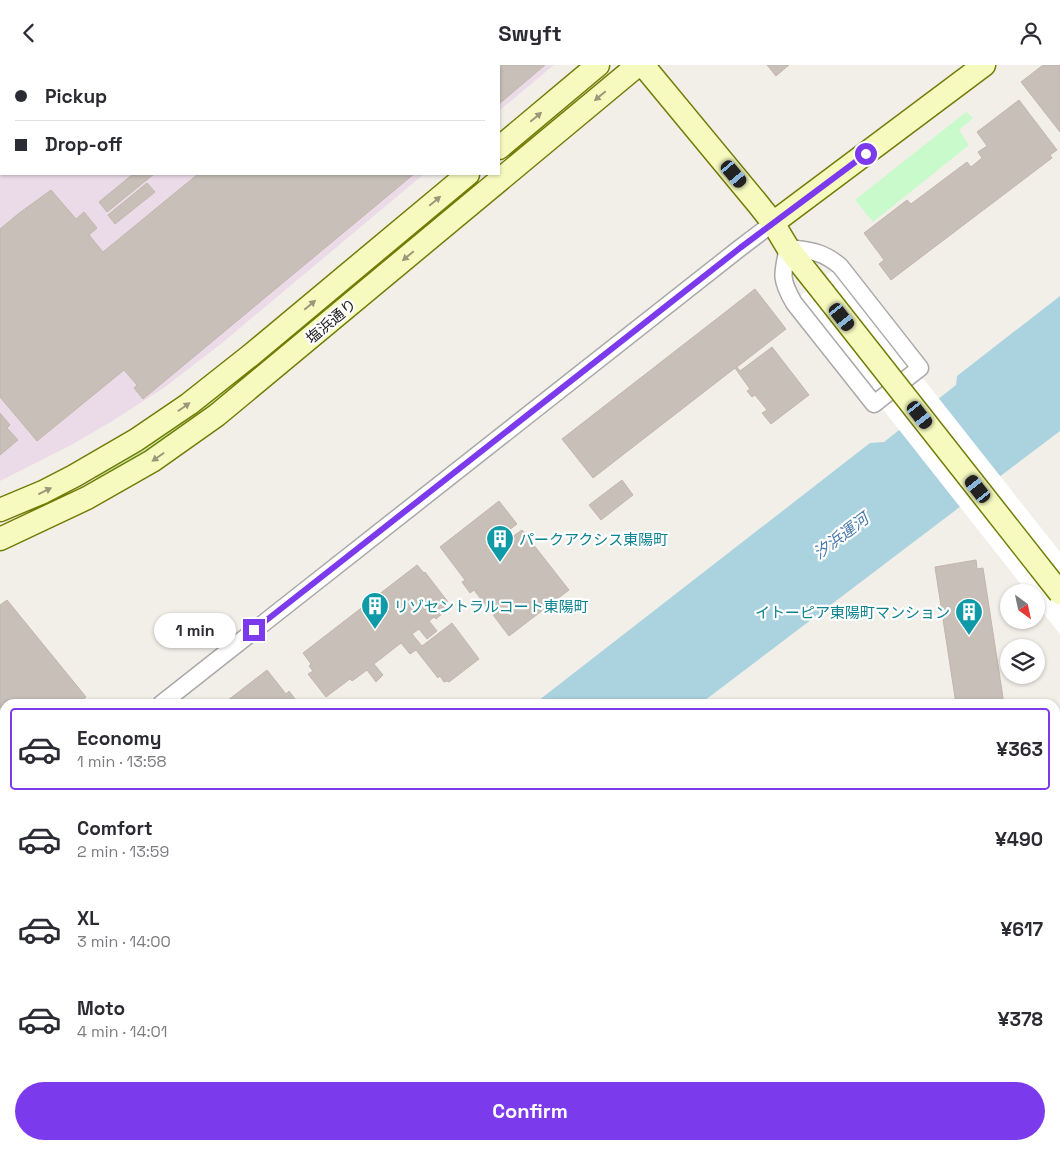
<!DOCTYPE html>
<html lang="en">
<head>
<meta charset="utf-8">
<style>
	:root { --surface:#fff; --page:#f7f7f7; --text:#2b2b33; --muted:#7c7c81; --line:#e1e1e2; --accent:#7c3aed }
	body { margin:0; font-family:"Space Grotesk","Noto Sans JP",sans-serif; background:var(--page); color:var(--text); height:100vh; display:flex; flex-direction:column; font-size:19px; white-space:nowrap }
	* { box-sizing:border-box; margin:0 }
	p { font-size:16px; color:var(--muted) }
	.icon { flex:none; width:28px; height:28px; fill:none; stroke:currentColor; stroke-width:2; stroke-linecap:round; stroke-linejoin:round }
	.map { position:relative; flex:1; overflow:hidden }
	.drawer { position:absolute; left:0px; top:634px; width:1060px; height:451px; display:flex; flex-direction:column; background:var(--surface); border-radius:15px 15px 0 0; box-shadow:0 1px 4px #0004 }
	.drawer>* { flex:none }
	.guide { position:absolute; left:0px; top:0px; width:500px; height:110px; box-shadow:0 1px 4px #0004; display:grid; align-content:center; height:110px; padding:0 15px; background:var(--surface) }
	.needle { width:32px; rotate:147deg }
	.fabs { position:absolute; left:1000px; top:519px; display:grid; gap:10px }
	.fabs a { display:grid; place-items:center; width:45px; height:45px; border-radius:50%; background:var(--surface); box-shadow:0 1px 4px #0004; font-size:25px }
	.end { position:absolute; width:22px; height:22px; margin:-11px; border:6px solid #7c3aed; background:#fff; box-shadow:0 0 0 2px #fff }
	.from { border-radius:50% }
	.bubble { position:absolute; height:35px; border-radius:18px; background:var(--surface); box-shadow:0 1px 4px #0004; font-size:16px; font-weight:800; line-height:35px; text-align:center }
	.car { position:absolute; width:15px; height:30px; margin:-15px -8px; border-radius:6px; box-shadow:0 0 4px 1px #0007; background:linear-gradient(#222 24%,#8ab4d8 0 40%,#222 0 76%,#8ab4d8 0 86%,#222 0) }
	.guide b { display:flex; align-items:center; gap:18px; height:48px; font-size:19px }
	.guide b+b { border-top:1px solid var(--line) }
	.guide i { width:12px; height:12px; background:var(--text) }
	ul { padding:9px 0 0; list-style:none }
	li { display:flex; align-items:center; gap:15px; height:82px; margin:0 10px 8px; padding:0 5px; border:2px solid transparent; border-radius:5px }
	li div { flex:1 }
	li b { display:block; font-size:19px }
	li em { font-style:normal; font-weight:800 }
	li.current { border-color:var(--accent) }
	li>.icon { width:45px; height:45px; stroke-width:1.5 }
	.action { display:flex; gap:10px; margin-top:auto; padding:10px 15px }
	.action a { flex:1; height:58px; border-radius:30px; background:var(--accent); color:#fff; font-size:20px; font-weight:800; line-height:58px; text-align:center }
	header { display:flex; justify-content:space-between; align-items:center; height:65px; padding:0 15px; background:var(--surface); font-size:22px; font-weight:800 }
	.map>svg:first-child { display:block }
</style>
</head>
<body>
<header><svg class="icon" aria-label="back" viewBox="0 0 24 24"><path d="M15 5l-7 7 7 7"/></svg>Swyft<svg class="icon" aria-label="person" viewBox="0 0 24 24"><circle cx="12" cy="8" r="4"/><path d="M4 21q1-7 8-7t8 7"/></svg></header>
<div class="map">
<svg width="1060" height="1084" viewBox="0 0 1060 1084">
	<rect width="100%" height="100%" fill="#f2efe9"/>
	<!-- industrial -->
	<path fill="#ebdbe8" d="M 79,0 L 554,0 L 499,46 L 499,1 L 77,1 Z
		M 1,65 L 1,109 L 424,109 L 222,278 L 165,322 L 114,355 L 73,379 L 0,416 L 0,66 Z"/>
	<!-- grass -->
	<path fill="#cdebb0" d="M 465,124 L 468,127 L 329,244 L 325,240 Z
		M 238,313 L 241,317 L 179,365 L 153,382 L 97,415 L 95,411 Z"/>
	<!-- park -->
	<path fill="#c8facc" d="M 966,47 L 973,53 L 959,65 L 969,80 L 873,157 L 855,135 Z
		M 1060,930 L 1060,1084 L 908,1084 L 912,1081 L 912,1080 L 1055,1080 L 1055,934 Z"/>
	<!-- water -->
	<path fill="#aad3df" d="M 1060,231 L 1060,366 L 700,639 L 534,639 L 870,378 L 884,377 L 956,320 L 957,311 Z
		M 0,788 L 5,796 L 5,943 L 0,936 Z"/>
	<!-- pier -->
	<path fill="#fff" d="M 836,203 L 1060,487 L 1060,569 L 1036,539 L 1036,528 L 1027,527 L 796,234 Z"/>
	<!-- building -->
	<path fill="#c7bfb8" stroke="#c4b6ab" d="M 475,0 L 545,0 L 499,39 L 499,1 L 474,1 Z
		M 767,0 L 789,0 L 776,11 Z
		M 1043,0 L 1060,0 L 1060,67 L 1021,17 Z
		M 1019,35 L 1057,85 L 1050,90 L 1052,93 L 891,215 L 879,199 L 884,195 L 864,168 L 907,135 L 911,139 L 967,97 L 971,102 L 982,93 L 978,87 L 987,81 L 977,67 Z
		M 133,109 L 154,109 L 107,147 L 99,137 Z
		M 198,109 L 414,109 L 143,334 L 134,323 L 137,320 L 124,305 L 37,376 L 0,332 L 0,164 L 18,149 L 51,125 L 76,154 L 84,147 L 97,163 L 89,170 L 103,187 Z
		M 147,118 L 155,127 L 115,159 L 108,150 Z
		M 755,224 L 786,264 L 737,302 L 740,306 L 772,282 L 809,330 L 771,359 L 762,348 L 767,345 L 755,330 L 752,332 L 747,326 L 750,324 L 735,303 L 593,413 L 562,374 Z
		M 0,348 L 10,360 L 7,363 L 18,375 L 0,390 Z
		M 622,415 L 633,430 L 601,455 L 589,440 Z
		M 499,436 L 517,459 L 508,466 L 512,472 L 522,465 L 569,525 L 509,571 L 474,525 L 470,528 L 462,517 L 465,515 L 440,482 Z
		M 976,495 L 977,504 L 983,503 L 1004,639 L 956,639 L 935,502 Z
		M 417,500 L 424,508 L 425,507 L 448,537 L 447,538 L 450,542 L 436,554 L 434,552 L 429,556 L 437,566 L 427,574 L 419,564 L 412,569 L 422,581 L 452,558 L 479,594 L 449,617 L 447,616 L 444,617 L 440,611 L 438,613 L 416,585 L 410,589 L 401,578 L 374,599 L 383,610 L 376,617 L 367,605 L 352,616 L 350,614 L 326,632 L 308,609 L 313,606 L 309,601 L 311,599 L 303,588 Z
		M 7,535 L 86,632 L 78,639 L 5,639 L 5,648 L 0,642 L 0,540 Z
		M 267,605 L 286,629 L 289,626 L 295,634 L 293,636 L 295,638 L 293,639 L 223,639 Z
		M 1055,663 L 1060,665 L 1060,721 L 1057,719 L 1055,722 Z
		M 1055,724 L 1059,726 L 1056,733 L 1060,735 L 1060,743 L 1055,742 Z
		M 1060,786 L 1060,909 L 1055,913 L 1055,789 Z
		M 1060,982 L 1060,1011 L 1055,1004 L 1055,986 Z
		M 5,1016 L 5,1078 L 0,1079 L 0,1019 Z
		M 271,1080 L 313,1080 L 316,1084 L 265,1084 Z
		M 485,1080 L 544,1080 L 547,1084 L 489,1084 Z
		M 598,1080 L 695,1080 L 689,1084 L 683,1084 L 681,1081 L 677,1084 L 592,1084 Z
		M 838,1080 L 861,1080 L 863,1083 L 861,1084 L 836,1084 L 835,1082 Z"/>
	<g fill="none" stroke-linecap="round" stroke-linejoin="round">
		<defs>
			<path id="lane" d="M 359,1080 L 361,1084
				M 882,1084 L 883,1080"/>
			<path id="street" d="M 788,183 C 811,186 822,186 840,201 L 920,303 L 874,339 L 794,238 C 780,214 782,209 788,183 Z
				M 161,639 L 740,183 L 773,158
				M 1055,934 L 1060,930
				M 1055,1074 L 1060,1081
				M 1007,1084 L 1013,1080"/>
			<path id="secondary" d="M 643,0 L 758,139 L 773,158 L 788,183 L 823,227
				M 499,83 L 598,0
				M 773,158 L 984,0
				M 0,445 L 43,427 L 74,411 L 136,375 L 189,339 L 251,290 L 468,109
				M 0,474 L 87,433 L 152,396 L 217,350 L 638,0"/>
		</defs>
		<!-- lane casing -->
		<use href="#lane" stroke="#a9a9a9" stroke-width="10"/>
		<!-- street casing -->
		<use href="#street" stroke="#a9a9a9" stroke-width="19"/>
		<!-- secondary casing -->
		<use href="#secondary" stroke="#707d05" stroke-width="25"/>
		<!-- lane -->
		<use href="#lane" stroke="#fff" stroke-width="8"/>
		<!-- street -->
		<use href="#street" stroke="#fff" stroke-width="16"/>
		<!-- secondary -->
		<use href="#secondary" stroke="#f7fabf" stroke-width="22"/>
		<defs>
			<path id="secondary-bridge" d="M 823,227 L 1060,528"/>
		</defs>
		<!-- secondary-bridge casing -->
		<use href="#secondary-bridge" stroke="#707d05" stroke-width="25" stroke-linecap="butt"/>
		<!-- secondary-bridge -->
		<use href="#secondary-bridge" stroke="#f7fabf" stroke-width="22"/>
	</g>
	<!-- one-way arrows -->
	<defs><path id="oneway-solid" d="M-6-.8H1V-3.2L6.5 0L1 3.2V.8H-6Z" transform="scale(1.25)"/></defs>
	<g fill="#979978">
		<use href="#oneway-solid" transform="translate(600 31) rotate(140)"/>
		<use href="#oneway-solid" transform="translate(536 52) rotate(-40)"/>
		<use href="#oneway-solid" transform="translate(435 136) rotate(-40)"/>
		<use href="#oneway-solid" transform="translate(408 191) rotate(140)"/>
		<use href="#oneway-solid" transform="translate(310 240) rotate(-40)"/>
		<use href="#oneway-solid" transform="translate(184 342) rotate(-35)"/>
		<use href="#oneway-solid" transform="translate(158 392) rotate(145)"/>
		<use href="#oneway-solid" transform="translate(45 426) rotate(-26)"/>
	</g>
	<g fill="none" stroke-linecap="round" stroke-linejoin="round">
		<!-- route -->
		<path stroke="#7c3aed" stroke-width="6" d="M 254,565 L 740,183 L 866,89"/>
	</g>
	<!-- icons -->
	<defs>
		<symbol id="building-pin" viewBox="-11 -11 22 30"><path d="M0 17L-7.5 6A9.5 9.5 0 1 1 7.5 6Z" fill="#0f9aa8" stroke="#fff"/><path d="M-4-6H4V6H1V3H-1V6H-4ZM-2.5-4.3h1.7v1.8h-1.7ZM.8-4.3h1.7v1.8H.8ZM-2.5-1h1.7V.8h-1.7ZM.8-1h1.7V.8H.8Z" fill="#fff"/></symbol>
	</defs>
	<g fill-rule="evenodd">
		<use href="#building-pin" x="484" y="458" width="32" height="43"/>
		<use href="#building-pin" x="359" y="525" width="32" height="43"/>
		<use href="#building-pin" x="953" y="531" width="32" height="43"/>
	</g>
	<g text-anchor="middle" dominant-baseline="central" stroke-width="4.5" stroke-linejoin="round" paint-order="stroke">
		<!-- street labels -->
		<g font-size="15" fill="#222" stroke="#fff">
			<text transform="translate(331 256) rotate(-40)">塩浜通り</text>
		</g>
		<!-- culture labels -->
		<g font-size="15" fill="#0d838f" stroke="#fff" text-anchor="start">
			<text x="519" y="474">パークアクシス東陽町</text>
			<text x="394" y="541">リゾセントラルコート東陽町</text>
			<text x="950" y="547" text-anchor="end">イトーピア東陽町マンション</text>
		</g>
		<!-- water labels -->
		<g font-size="16" font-style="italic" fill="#4a7aab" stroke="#fff">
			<text transform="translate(841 471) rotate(-37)">汐浜運河</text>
		</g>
	</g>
</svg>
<div class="fabs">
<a><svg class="needle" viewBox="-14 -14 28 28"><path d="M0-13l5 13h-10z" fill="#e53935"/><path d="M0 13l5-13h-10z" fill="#7c7c81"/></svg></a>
<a><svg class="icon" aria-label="layers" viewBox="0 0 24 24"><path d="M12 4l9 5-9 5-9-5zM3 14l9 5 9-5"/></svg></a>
</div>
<i class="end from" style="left:866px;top:89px"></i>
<i class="end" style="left:254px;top:565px"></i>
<div class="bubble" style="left:154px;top:548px;width:82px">1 min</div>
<i class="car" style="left:734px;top:109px;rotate:140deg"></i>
<i class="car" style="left:842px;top:252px;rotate:142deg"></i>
<i class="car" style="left:920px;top:350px;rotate:142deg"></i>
<i class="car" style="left:978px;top:424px;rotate:322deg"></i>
<div class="guide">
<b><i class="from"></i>Pickup</b>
<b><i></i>Drop-off</b>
</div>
<section class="drawer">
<ul>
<li class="current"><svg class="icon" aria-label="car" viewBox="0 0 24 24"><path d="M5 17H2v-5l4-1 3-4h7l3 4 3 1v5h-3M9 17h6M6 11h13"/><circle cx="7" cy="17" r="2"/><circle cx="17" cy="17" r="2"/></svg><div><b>Economy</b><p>1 min · 13:58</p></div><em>¥363</em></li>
<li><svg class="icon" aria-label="car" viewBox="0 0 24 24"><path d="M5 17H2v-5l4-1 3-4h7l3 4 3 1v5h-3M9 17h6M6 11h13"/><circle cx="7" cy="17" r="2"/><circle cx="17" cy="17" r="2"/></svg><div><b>Comfort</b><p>2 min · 13:59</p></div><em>¥490</em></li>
<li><svg class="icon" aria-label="car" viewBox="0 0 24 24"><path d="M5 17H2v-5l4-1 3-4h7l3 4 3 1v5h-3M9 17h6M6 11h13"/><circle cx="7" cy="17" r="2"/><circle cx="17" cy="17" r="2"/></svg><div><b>XL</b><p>3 min · 14:00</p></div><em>¥617</em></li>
<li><svg class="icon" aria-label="car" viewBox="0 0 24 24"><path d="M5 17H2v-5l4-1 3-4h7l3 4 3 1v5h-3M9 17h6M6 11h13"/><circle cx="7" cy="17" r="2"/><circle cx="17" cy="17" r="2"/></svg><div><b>Moto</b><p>4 min · 14:01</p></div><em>¥378</em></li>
</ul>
<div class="action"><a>Confirm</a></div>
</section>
</div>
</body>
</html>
